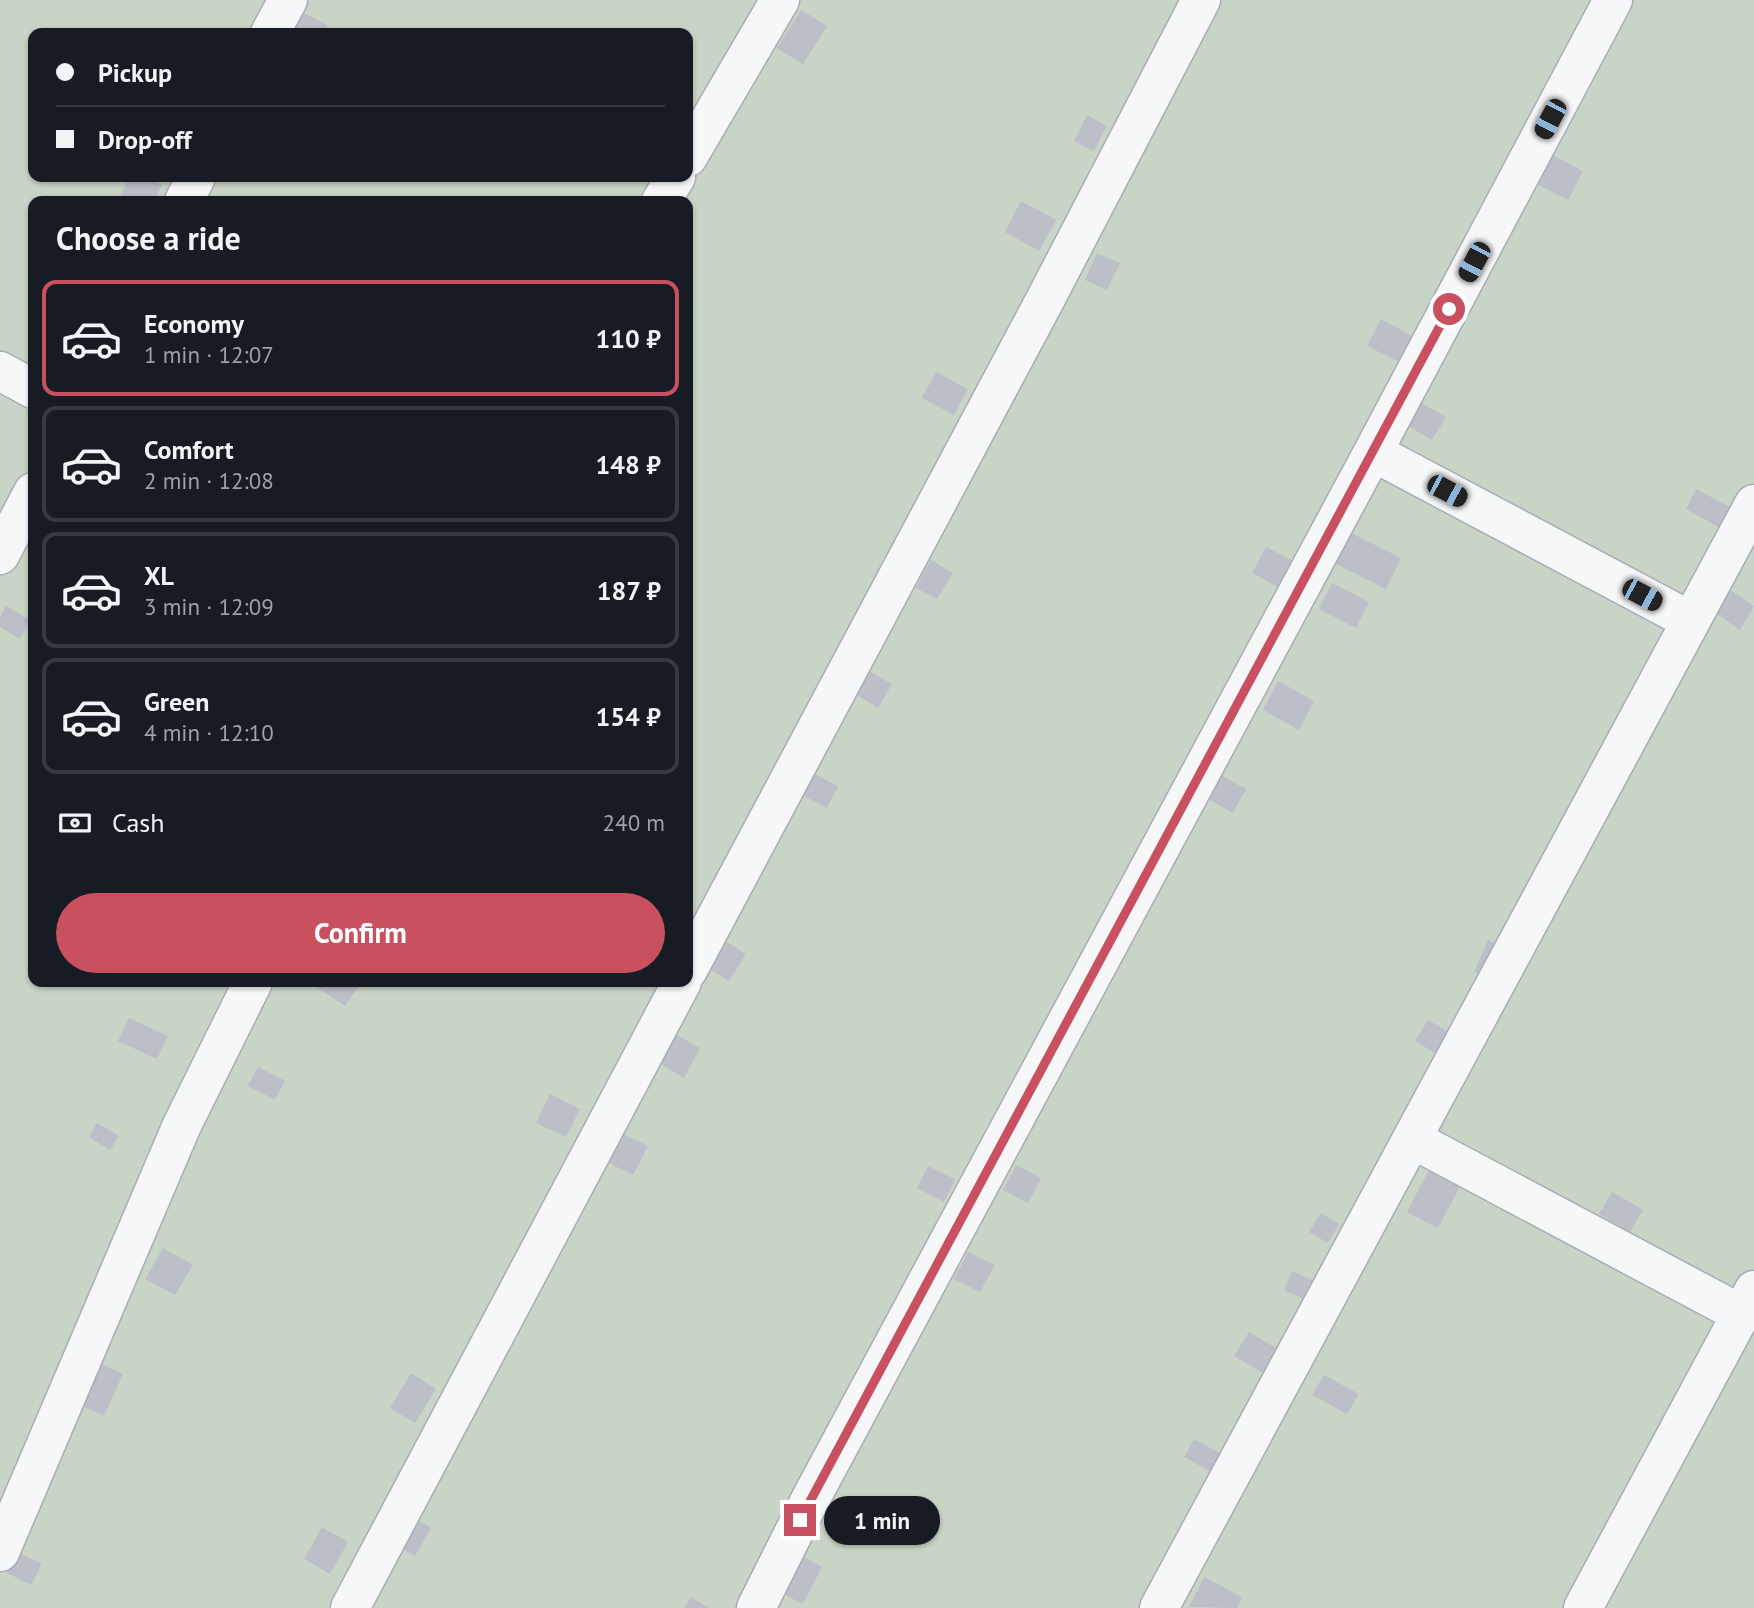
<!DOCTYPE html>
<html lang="en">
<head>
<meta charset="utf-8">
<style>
	:root { --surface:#171b24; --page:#242831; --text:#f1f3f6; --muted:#9ea1a6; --line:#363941; --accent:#c8505f }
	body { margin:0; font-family:"PT Sans",sans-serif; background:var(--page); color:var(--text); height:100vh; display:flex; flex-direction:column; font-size:26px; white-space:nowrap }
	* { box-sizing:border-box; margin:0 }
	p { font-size:23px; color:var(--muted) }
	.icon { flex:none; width:38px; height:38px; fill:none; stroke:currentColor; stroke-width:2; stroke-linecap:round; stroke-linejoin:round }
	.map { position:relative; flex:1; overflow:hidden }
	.panel { position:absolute; left:28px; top:196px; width:665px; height:791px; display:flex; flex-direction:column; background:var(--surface); border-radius:14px; box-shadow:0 2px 5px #0004 }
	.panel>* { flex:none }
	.banner { position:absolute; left:28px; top:28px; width:665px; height:154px; border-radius:14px; box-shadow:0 2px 5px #0004; display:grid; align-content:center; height:154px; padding:0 28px; background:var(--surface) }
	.end { position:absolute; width:32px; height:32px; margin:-16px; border:9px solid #c8505f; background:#fff; box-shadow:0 0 0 4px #fff }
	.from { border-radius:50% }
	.bubble { position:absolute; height:49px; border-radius:24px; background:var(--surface); box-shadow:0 2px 5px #0004; font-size:23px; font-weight:700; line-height:49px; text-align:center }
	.car { position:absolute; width:21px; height:42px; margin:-21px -10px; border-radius:9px; box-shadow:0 0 5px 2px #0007; background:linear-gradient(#222 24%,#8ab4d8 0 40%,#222 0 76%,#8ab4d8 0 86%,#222 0) }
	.banner b { display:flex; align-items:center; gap:24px; height:66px; font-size:26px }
	.banner b+b { border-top:2px solid var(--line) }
	.banner i { width:18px; height:18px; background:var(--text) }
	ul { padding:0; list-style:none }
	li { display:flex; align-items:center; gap:21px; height:116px; margin:0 14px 10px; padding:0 14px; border:4px solid var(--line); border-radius:14px }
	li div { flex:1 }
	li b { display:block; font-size:26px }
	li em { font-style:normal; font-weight:700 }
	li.active { border-color:var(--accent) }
	li>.icon { width:63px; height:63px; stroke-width:1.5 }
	h2 { padding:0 28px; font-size:32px; line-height:84px }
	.pay { display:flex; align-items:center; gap:18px; height:77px; padding:0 28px; font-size:26px }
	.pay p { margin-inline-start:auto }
	.button { display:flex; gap:14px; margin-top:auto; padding:14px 28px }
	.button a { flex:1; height:80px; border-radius:42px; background:var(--accent); color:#fff; font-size:28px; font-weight:700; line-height:80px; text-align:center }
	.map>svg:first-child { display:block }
</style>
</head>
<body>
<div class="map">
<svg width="1754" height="1608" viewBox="0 0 1754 1608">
	<rect width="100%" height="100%" fill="#e3e6eb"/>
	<!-- green -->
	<path fill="#c8d4c5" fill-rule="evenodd" d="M 0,0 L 1754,0 L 1754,1608 L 0,1608 ZM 33,33 L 688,33 L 688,177 L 33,177 ZM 33,201 L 688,201 L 688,982 L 33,982 Z"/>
	<!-- building -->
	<path fill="#bbbfc7" d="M 801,10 L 827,26 L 803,64 L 777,48 Z
		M 300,11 L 327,25 L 323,33 L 288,33 Z
		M 1087,115 L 1107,126 L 1094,151 L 1074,141 Z
		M 1544,151 L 1583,171 L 1568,200 L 1529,180 Z
		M 130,177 L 147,177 L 162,185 L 154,201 L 131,201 L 120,195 Z
		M 1021,201 L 1056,220 L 1039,251 L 1005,232 Z
		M 1097,253 L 1120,263 L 1107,290 L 1085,280 Z
		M 1381,319 L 1414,337 L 1401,363 L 1367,346 Z
		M 936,372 L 968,389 L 954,415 L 922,398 Z
		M 1418,401 L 1446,417 L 1432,440 L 1405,424 Z
		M 1696,489 L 1734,509 L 1722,529 L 1686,509 Z
		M 1351,533 L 1401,558 L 1386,589 L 1336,564 Z
		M 1266,547 L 1295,562 L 1281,589 L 1252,573 Z
		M 931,560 L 953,573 L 937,599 L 916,588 Z
		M 1332,583 L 1369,602 L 1356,628 L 1319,609 Z
		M 1726,587 L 1754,606 L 1740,630 L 1711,610 Z
		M 6,606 L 30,620 L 20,639 L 0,627 L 0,617 Z
		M 859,665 L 892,684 L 878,708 L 845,688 Z
		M 1278,681 L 1314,701 L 1299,730 L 1263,710 Z
		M 809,771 L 838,786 L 827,808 L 798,793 Z
		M 1219,774 L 1246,789 L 1233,813 L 1206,798 Z
		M 1488,940 L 1510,949 L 1496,981 L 1474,972 Z
		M 725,941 L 746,954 L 729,981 L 708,968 Z
		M 322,982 L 361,982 L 345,1006 L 318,988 Z
		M 129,1018 L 168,1036 L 157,1059 L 118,1041 Z
		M 1428,1020 L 1457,1037 L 1445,1059 L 1415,1041 Z
		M 677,1035 L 700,1048 L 684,1078 L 660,1064 Z
		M 258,1067 L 285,1081 L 275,1100 L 248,1086 Z
		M 550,1094 L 580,1109 L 566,1137 L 536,1123 Z
		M 97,1123 L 119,1136 L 110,1150 L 89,1137 Z
		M 619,1132 L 648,1146 L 633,1175 L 605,1161 Z
		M 1016,1165 L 1041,1178 L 1028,1203 L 1003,1190 Z
		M 928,1166 L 955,1179 L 944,1202 L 917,1188 Z
		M 1429,1170 L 1460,1186 L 1438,1228 L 1407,1212 Z
		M 1612,1192 L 1643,1210 L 1630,1232 L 1599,1214 Z
		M 1321,1213 L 1339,1224 L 1328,1243 L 1309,1232 Z
		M 163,1248 L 193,1265 L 175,1295 L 145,1279 Z
		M 968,1252 L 995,1265 L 980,1292 L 954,1279 Z
		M 1292,1271 L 1312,1280 L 1304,1299 L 1284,1290 Z
		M 1249,1332 L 1281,1351 L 1267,1375 L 1234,1356 Z
		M 93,1360 L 123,1374 L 104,1416 L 74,1402 Z
		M 411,1373 L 436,1389 L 415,1423 L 390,1408 Z
		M 1324,1375 L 1359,1394 L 1347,1414 L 1312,1395 Z
		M 1194,1439 L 1227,1457 L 1217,1475 L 1184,1457 Z
		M 408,1514 L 431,1528 L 415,1556 L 391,1541 Z
		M 322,1527 L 348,1542 L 330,1574 L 304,1559 Z
		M 18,1552 L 42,1564 L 31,1585 L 7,1573 Z
		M 796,1553 L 822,1567 L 803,1604 L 777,1591 Z
		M 1204,1577 L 1242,1597 L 1237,1608 L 1189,1607 Z
		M 691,1597 L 709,1608 L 684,1608 Z"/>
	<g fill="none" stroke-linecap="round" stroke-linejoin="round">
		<defs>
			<path id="minor" d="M 270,33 L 288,0
				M 688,157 L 780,0
				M 184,201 L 196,177
				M 661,201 L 676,177
				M 0,371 L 33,389
				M 1373,452 L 1691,621
				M 0,555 L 33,492
				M 688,970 L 1045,300 L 1201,0
				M 1412,1139 L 1741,1314
				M 0,1552 L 182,1125 L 253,982
				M 350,1608 L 682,982
				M 756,1608 L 811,1498 L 1373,452 L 1613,0
				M 1159,1608 L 1754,504
				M 1583,1608 L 1754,1290"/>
		</defs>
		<!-- minor casing -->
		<use href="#minor" stroke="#a8adb5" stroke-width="41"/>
		<!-- minor -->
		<use href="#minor" stroke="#f6f7f9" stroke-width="38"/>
	</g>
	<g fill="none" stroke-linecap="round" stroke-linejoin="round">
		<!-- route -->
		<path stroke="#c8505f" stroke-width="9" d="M 800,1520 L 1449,309"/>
	</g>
</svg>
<i class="end from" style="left:1449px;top:309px"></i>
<i class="end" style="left:800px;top:1520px"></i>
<div class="bubble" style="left:824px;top:1496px;width:116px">1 min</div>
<i class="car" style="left:1550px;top:119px;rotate:208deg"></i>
<i class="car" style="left:1474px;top:262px;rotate:208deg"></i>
<i class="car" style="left:1447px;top:491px;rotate:118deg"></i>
<i class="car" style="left:1642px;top:595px;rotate:118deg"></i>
<div class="banner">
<b><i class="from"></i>Pickup</b>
<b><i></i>Drop-off</b>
</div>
<section class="panel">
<h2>Choose a ride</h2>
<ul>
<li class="active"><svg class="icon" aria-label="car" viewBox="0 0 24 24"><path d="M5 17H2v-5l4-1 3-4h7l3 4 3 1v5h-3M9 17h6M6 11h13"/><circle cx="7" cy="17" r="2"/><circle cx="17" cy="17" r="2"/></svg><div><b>Economy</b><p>1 min · 12:07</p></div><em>110 ₽</em></li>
<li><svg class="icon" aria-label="car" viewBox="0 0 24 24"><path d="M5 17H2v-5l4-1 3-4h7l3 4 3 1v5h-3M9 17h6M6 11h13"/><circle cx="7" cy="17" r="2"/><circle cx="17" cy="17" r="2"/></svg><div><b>Comfort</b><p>2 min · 12:08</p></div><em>148 ₽</em></li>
<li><svg class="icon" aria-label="car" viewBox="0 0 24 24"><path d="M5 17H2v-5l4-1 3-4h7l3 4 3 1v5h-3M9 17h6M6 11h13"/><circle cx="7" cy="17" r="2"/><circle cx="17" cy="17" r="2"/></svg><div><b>XL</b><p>3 min · 12:09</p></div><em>187 ₽</em></li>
<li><svg class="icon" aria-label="car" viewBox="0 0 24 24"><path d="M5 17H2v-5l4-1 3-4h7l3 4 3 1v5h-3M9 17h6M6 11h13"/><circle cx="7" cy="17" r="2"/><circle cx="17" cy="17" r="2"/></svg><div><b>Green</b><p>4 min · 12:10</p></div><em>154 ₽</em></li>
</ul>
<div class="pay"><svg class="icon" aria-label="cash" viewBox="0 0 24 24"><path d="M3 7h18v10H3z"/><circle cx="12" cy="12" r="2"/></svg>Cash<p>240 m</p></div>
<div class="button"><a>Confirm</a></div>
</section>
</div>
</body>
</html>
